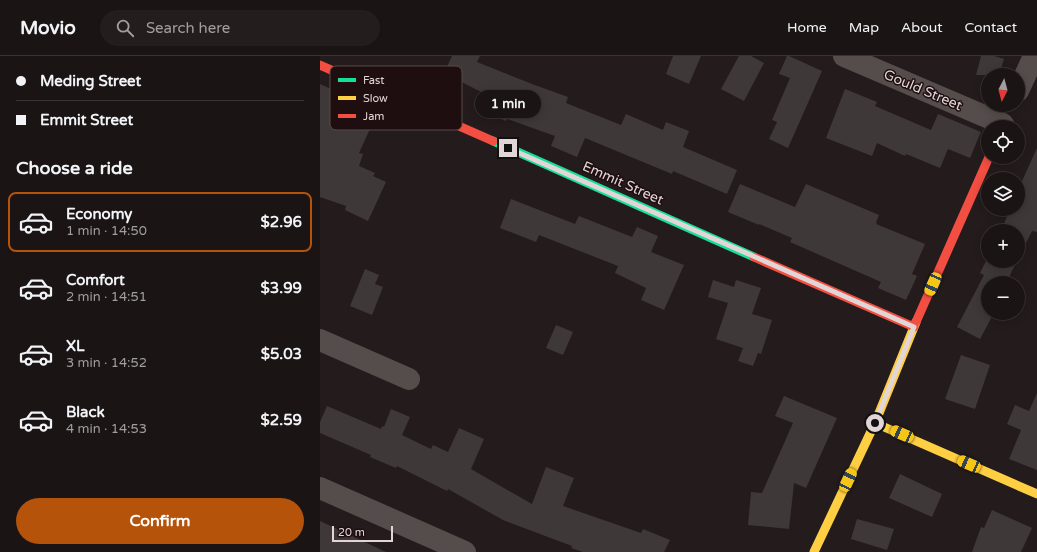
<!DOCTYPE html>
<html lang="en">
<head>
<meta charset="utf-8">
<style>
	:root { --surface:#1b1415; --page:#241d1e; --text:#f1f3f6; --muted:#a09ea0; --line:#393334; --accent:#b45309 }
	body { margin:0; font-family:"Varela Round",sans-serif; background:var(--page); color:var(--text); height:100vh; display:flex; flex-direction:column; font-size:15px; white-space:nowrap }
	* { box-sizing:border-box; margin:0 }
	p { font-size:13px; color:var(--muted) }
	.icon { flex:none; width:22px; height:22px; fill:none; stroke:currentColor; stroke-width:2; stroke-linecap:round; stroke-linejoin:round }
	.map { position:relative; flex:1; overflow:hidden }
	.sheet { display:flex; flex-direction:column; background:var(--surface); width:320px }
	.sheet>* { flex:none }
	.top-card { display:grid; align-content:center; height:88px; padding:0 16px; background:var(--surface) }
	.needle { width:26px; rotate:186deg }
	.fabs { position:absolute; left:661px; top:12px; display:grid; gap:8px }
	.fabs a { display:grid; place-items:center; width:44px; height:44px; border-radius:50%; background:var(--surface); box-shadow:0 2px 10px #0003,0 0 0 1px var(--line); font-size:20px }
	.scale { position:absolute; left:12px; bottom:10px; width:61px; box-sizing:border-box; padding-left:4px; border:2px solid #e2d5d6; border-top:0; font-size:11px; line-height:14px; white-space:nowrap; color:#e2d5d6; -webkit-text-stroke:3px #1e0e0f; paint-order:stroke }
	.end { position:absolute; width:18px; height:18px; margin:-9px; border:5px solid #e2d5d6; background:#111; box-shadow:0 0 0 2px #111 }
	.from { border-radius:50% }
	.bubble { position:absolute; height:28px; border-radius:14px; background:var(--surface); box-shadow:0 2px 10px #0003,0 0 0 1px var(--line); font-size:13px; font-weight:800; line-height:28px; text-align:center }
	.car { position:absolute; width:12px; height:24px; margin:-12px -6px; border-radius:5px; box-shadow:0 0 3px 1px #0007; background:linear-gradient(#f5c518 24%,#345 0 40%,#f5c518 0 76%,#345 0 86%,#f5c518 0) }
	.top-card b { display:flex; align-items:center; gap:14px; height:38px; font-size:15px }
	.top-card b+b { border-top:1px solid var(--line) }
	.top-card i { width:10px; height:10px; background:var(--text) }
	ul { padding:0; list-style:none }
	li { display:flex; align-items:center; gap:12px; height:60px; margin:0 8px 6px; padding:0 8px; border:2px solid transparent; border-radius:8px }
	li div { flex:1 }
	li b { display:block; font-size:15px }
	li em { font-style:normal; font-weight:800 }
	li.active { border-color:var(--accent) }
	li>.icon { width:36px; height:36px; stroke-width:1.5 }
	h2 { padding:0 16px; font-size:18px; line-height:48px }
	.cta { display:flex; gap:8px; margin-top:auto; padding:8px 16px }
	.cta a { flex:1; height:46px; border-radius:24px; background:var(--accent); color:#fff; font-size:16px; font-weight:800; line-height:46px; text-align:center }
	header { display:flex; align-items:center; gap:24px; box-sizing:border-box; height:56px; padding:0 20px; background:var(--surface); border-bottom:1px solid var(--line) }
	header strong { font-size:19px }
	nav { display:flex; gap:22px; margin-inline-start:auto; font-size:14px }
	.search { width:280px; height:36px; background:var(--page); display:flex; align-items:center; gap:10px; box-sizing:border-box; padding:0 14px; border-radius:22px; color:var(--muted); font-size:15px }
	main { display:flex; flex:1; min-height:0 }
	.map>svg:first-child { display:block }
</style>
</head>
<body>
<header>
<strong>Movio</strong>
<div class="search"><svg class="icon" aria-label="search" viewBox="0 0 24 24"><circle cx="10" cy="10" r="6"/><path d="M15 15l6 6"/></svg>Search here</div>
<nav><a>Home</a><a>Map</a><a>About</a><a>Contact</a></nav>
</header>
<main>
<section class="sheet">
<div class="top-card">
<b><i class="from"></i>Meding Street</b>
<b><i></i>Emmit Street</b>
</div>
<h2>Choose a ride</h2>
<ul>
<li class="active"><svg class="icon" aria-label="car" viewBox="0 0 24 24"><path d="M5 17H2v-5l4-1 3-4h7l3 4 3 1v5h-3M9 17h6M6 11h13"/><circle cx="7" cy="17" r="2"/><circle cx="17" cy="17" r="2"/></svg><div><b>Economy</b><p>1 min · 14:50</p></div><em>$2.96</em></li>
<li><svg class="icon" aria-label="car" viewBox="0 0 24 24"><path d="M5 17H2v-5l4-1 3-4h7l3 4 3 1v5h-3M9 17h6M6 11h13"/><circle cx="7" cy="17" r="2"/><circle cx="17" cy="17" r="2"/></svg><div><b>Comfort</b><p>2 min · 14:51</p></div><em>$3.99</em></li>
<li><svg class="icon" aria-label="car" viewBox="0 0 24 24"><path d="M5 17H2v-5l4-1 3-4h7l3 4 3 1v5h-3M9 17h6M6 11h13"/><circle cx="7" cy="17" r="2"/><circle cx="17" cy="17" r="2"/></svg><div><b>XL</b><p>3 min · 14:52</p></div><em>$5.03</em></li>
<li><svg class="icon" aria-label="car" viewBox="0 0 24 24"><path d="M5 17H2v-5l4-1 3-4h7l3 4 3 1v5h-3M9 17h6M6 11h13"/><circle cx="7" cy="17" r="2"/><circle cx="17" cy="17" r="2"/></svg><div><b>Black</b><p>4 min · 14:53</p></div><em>$2.59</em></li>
</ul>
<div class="cta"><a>Confirm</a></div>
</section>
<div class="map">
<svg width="717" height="496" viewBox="0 0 717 496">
	<rect width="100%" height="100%" fill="#241b1c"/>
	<!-- building -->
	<path fill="#3f3839" d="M 132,0 L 160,0 L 157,6 L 212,28 L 248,41 L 246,47 L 301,69 L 306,58 L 343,74 L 346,66 L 369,75 L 363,91 L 417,114 L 407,138 L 353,115 L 352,118 L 265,82 L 257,101 L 231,90 L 235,80 L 187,63 L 186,65 L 164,56 L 171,41 L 124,17 Z
		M 353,0 L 381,0 L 369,28 L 346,18 Z
		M 419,0 L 431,0 L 444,7 L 424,45 L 401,33 Z
		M 467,0 L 469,0 L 502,15 L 468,92 L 449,83 L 457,66 L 452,64 L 470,22 L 459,18 Z
		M 661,0 L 674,0 L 684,3 L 679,19 L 656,19 Z
		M 0,28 L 11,33 L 13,30 L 60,51 L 39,97 L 43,98 L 39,110 L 55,117 L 53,120 L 66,126 L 48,165 L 25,154 L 26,150 L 0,141 Z
		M 525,33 L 557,46 L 555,50 L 611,74 L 618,58 L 661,76 L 650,102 L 628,93 L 620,112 L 586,98 L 585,100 L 557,87 L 552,100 L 506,82 Z
		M 717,92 L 717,176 L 712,175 L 698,203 L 698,175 L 681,175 L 690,153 L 698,153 L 698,134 Z
		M 420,128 L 475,151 L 486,128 L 559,159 L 556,166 L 557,167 L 556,168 L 605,188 L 592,218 L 597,220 L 586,244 L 558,232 L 561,226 L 470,186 L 472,182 L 439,168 L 439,169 L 408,156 Z
		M 191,143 L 255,168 L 259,160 L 312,181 L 317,171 L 338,180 L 331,196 L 364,209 L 344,254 L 321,244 L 326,232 L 295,217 L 298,210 L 219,179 L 216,186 L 180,172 Z
		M 668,201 L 668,205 L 697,205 L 686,227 L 668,227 L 668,257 L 674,257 L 660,283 L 637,271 L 664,219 L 660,217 Z
		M 45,213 L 59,219 L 55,228 L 63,231 L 52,259 L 30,250 Z
		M 393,224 L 414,231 L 416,224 L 441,232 L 432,258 L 452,264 L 441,298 L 438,297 L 433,310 L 418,305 L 423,292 L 396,283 L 408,247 L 388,241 Z
		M 236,269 L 253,276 L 243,299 L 226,292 Z
		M 641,299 L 670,309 L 655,353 L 625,343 Z
		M 717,337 L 717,414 L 689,403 L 701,374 L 687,368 L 695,349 L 709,355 Z
		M 464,340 L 517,362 L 486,432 L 474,427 L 469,473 L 428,469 L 431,436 L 442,437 L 473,367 L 455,360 Z
		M 7,350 L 61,373 L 62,370 L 64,371 L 71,353 L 90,361 L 82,379 L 111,393 L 113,389 L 128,396 L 139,372 L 164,383 L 151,413 L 212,448 L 226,411 L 254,422 L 243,450 L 321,477 L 323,473 L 350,484 L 344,496 L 263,496 L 251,492 L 252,490 L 183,464 L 128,433 L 127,435 L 77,410 L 76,412 L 50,401 L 51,399 L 0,377 L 0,366 Z
		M 580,418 L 622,438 L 612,461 L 569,442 Z
		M 672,454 L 712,472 L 701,496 L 652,496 L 661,471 L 664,472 Z
		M 537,463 L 574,473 L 567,494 L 531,483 Z
		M 0,465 L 66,496 L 0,496 Z"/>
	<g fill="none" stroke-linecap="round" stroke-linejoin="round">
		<!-- street -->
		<path stroke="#554d4b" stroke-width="22" d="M 524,0 L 683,68
			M 698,35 L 714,0
			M 0,284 L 89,323
			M 0,432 L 145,496"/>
		<!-- fast -->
		<path stroke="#16e098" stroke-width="9" d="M 173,85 L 434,201"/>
		<!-- slow -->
		<path stroke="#ffcf43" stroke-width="9" d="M 555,367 L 717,438
			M 494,496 L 555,367 L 596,266"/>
		<!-- jam -->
		<path stroke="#f24e42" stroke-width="9" d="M 0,9 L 173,85
			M 434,201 L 594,271
			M 596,266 L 669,101"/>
	</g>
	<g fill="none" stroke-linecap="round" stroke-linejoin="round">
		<!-- route -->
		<path stroke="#e2d5d6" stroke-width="5" d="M 188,92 L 594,271 L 555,367"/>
	</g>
	<g text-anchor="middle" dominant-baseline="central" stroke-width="3" stroke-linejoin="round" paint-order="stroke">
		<!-- street labels -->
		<g font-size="14" fill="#e2d5d6" stroke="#1e0e0f">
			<text transform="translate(603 34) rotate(23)">Gould Street</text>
			<text transform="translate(303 127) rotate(24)">Emmit Street</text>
		</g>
	</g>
	<!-- legend -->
	<rect x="10" y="10" width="132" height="64" rx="6" fill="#1e0e0f" stroke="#594a4b" stroke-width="1"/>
	<rect x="18" y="22" width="18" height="4" fill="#16e098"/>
	<rect x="18" y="40" width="18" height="4" fill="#ffcf43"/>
	<rect x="18" y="58" width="18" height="4" fill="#f24e42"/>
	<g font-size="11" fill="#e2d5d6">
		<text x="43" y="28">Fast</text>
		<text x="43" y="46">Slow</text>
		<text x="43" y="64">Jam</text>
	</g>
</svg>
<div class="fabs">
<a><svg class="needle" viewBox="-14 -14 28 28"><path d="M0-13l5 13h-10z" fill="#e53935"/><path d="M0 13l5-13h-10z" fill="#a09ea0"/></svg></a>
<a><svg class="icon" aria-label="locate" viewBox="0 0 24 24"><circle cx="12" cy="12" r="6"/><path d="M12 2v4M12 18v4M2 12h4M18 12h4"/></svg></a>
<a><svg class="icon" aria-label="layers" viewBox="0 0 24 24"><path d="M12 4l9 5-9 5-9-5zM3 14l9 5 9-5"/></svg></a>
<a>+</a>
<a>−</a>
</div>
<div class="scale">20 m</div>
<i class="end from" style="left:555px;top:367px"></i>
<i class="end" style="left:188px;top:92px"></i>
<div class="bubble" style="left:155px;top:34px;width:66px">1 min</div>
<i class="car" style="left:613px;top:228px;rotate:204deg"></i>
<i class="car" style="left:582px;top:378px;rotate:294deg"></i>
<i class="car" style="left:649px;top:408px;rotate:294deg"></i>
<i class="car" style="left:528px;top:424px;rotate:25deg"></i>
</div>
</main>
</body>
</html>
